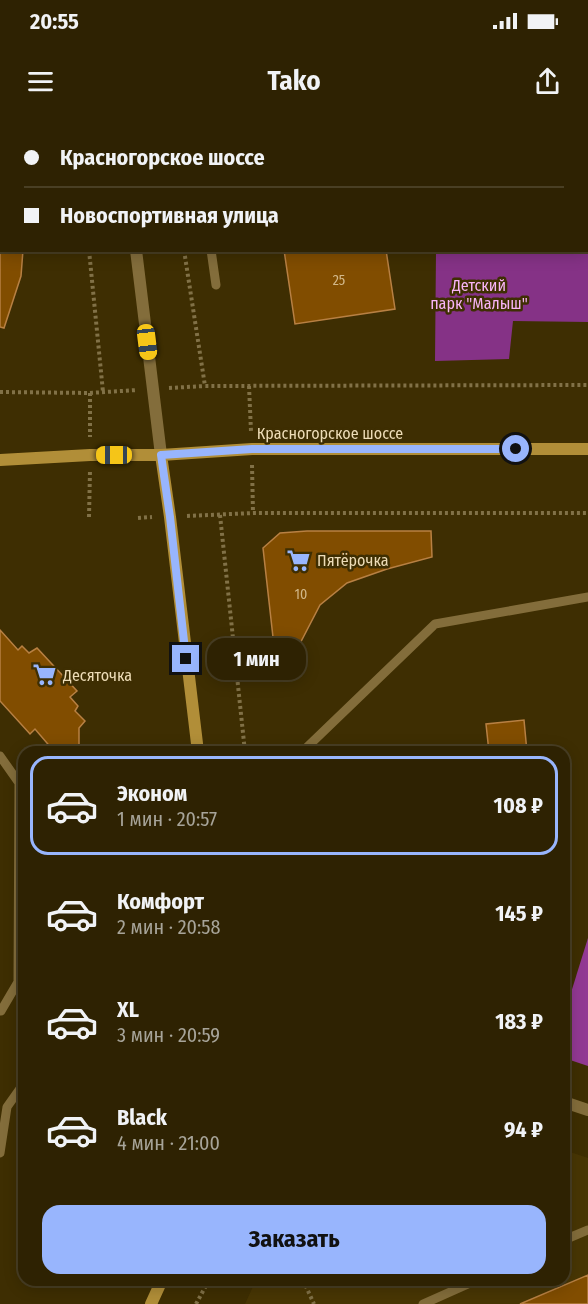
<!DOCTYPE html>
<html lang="ru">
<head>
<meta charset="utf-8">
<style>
	:root { --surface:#2e2202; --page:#3a2f11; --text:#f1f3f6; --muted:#a7a499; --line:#493f24; --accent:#98b5fd }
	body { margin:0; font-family:"Fira Sans Condensed",sans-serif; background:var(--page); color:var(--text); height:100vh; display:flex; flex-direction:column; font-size:22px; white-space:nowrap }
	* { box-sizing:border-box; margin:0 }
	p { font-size:20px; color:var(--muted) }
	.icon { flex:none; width:33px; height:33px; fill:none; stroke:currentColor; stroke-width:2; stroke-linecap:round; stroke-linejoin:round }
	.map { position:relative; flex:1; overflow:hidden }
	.details { position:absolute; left:18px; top:626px; width:552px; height:540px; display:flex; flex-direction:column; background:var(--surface); border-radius:18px; box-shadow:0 3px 15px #0003,0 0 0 2px var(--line) }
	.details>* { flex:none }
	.top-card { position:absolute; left:0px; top:0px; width:588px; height:132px; box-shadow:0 3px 15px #0003,0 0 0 2px var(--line); display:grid; align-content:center; height:132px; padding:0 24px; background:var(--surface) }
	.end { position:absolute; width:27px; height:27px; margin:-14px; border:8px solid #98b5fd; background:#111; box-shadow:0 0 0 3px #111 }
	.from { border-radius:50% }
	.bubble { position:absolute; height:42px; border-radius:18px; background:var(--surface); box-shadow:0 3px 15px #0003,0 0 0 2px var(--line); font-size:20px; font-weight:700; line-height:42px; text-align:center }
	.car { position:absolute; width:18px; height:36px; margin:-18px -9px; border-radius:8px; box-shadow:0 0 4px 2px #0007; background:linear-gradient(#f5c518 24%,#345 0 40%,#f5c518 0 76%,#345 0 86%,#f5c518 0) }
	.top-card b { display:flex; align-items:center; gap:21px; height:57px; font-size:22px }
	.top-card b+b { border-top:2px solid var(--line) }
	.top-card i { width:15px; height:15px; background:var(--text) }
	ul { padding:10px 0 0; list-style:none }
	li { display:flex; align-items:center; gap:18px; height:99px; margin:0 12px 9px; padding:0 12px; border:3px solid transparent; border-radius:18px }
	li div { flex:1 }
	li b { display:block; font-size:22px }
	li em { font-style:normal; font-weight:700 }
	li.current { border-color:var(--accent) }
	li>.icon { width:54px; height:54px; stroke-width:1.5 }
	.action { display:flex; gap:12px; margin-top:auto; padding:12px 24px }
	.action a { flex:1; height:69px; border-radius:18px; background:var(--accent); color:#111; font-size:24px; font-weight:700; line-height:69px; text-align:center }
	.status { display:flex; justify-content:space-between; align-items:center; height:42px; padding:0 30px; background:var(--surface); direction:ltr }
	.status svg { height:16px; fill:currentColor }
	header { display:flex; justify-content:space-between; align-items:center; height:78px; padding:0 24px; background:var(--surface); font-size:27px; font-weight:700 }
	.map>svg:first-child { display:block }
</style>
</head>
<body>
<div class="status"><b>20:55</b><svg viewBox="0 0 49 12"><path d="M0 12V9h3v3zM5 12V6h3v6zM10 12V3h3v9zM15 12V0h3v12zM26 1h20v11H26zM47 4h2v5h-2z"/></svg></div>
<header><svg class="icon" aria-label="menu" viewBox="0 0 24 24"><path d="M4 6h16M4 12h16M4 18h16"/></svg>Tako<svg class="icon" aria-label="share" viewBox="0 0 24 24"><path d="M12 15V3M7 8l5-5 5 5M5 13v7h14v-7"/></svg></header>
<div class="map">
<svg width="588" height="1184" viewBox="0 0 588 1184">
	<rect width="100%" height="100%" fill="#3e2e02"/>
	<!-- built -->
	<path fill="#483604" d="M 564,1030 L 588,1038 L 588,1184 L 245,1184 L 256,1160 L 564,1160 Z"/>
	<!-- green -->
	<path fill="#853286" d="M 437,0 L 588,0 L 588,202 L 513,201 L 509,239 L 435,241 L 436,131 L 586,130 L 586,2 L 437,2 Z"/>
	<!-- forest -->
	<path fill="#923993" d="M 588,818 L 588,946 L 564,938 L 564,895 Z"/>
	<!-- building -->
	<path fill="#814d00" stroke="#b88043" stroke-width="1.5" d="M 0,130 L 23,130 L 21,156 L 4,208 L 0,207 Z
		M 284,130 L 386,130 L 395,189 L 295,204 Z
		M 307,411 L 431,411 L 432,437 L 387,449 L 347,463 L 320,485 L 294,535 L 275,535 L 263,428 L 280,413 Z
		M 0,510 L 18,530 L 22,526 L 29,533 L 37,528 L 77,571 L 70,577 L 78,586 L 75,591 L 85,601 L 79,608 L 79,632 L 53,630 L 35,609 L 30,614 L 0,581 Z
		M 524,600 L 527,632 L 489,632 L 486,604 Z
		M 588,1155 L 588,1184 L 520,1184 Z"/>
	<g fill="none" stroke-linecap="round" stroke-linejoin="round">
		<!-- path -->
		<path stroke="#817147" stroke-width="4" stroke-dasharray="3 3" stroke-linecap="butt" d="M 76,0 L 76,2
			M 164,0 L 164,2
			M 517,0 L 540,2
			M 561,0 L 561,2
			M 586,3 L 588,3
			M 586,113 L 588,114
			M 89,130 L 103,272
			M 184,130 L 205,266 L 588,265
			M 249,266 L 251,311
			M 169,268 L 205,266
			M 0,272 L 90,273 L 137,270
			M 90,273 L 90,317
			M 252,345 L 253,393
			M 220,395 L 245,632
			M 187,396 L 253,393 L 588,393
			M 89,397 L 90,351
			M 138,398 L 152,397
			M 303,1160 L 314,1184
			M 196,1184 L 209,1160"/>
		<!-- service -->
		<path stroke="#836d3b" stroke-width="9" d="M 192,0 L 193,2
			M 211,130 L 216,165
			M 302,632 L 435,504 L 588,477
			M 0,636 L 19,663 L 18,862 L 24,861
			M 0,890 L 1,891 L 18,862
			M 0,1033 L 7,987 L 24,963
			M 564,1120 L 588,1110
			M 423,1184 L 477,1160"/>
		<!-- minor -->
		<path stroke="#836d3b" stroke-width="12" d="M 564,982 L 588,990"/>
		<!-- tertiary -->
		<path stroke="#836d3b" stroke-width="12" d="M 120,0 L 120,2
			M 136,130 L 161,335"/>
		<!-- secondary -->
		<path stroke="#b18e38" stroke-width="12" d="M 161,335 L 170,397 L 198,632
			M 0,340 L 90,335 L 161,335 L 252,329 L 588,329
			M 151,1184 L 162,1160"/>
	</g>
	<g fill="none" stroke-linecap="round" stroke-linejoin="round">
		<!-- route -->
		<path stroke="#98b5fd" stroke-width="8" d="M 186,539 L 170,397 L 161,335 L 252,329 L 516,329"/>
	</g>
	<!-- icons -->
	<defs>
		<symbol id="supermarket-bare" viewBox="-9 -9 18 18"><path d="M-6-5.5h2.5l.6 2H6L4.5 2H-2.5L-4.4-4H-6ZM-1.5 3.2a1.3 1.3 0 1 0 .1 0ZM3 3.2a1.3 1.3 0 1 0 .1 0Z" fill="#98b5fd" stroke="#3e2e02" stroke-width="2.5" paint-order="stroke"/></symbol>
	</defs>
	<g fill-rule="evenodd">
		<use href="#supermarket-bare" x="282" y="424" width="33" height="33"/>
		<use href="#supermarket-bare" x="28" y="538" width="33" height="33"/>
	</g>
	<g text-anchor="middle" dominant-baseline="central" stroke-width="5" stroke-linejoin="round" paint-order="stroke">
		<!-- number labels -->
		<g font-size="14" fill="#d2b889">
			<text x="339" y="160">25</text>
			<text x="301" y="474">10</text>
		</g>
		<!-- park labels -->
		<g font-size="16" fill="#f8b4f7" stroke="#3e2e02">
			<text x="479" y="165">Детский<tspan x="479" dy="18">парк "Малыш"</tspan></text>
		</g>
		<!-- street labels -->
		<g font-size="16" fill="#eddcb7" stroke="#3e2e02">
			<text x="330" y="313">Красногорское шоссе</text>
		</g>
		<!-- poi labels -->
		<g font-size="16" fill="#eddcb7" stroke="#3e2e02" text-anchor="start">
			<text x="317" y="440">Пятёрочка</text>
			<text x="63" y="555">Десяточка</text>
		</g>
	</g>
</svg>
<i class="end from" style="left:516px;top:329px"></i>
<i class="end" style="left:186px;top:539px"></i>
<div class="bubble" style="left:207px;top:518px;width:99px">1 мин</div>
<i class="car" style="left:147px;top:222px;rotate:173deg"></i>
<i class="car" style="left:114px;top:335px;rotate:270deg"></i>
<div class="top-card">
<b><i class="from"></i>Красногорское шоссе</b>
<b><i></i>Новоспортивная улица</b>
</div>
<section class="details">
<ul>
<li class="current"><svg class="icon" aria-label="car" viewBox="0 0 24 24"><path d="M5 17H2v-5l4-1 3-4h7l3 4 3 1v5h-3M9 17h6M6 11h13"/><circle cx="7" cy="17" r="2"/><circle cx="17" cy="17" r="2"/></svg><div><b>Эконом</b><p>1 мин · 20:57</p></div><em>108 ₽</em></li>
<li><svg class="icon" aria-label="car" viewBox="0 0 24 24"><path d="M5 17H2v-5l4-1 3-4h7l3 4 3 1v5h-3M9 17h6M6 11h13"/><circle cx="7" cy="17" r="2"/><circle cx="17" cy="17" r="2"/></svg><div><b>Комфорт</b><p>2 мин · 20:58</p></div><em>145 ₽</em></li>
<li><svg class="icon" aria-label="car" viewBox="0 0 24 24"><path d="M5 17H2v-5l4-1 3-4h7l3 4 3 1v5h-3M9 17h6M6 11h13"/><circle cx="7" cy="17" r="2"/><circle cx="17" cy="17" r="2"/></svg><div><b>XL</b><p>3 мин · 20:59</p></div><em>183 ₽</em></li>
<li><svg class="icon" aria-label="car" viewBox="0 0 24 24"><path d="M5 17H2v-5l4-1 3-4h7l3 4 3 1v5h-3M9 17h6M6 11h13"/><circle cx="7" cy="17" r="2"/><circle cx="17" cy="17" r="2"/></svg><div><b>Black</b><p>4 мин · 21:00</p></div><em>94 ₽</em></li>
</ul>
<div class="action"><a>Заказать</a></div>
</section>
</div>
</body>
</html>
